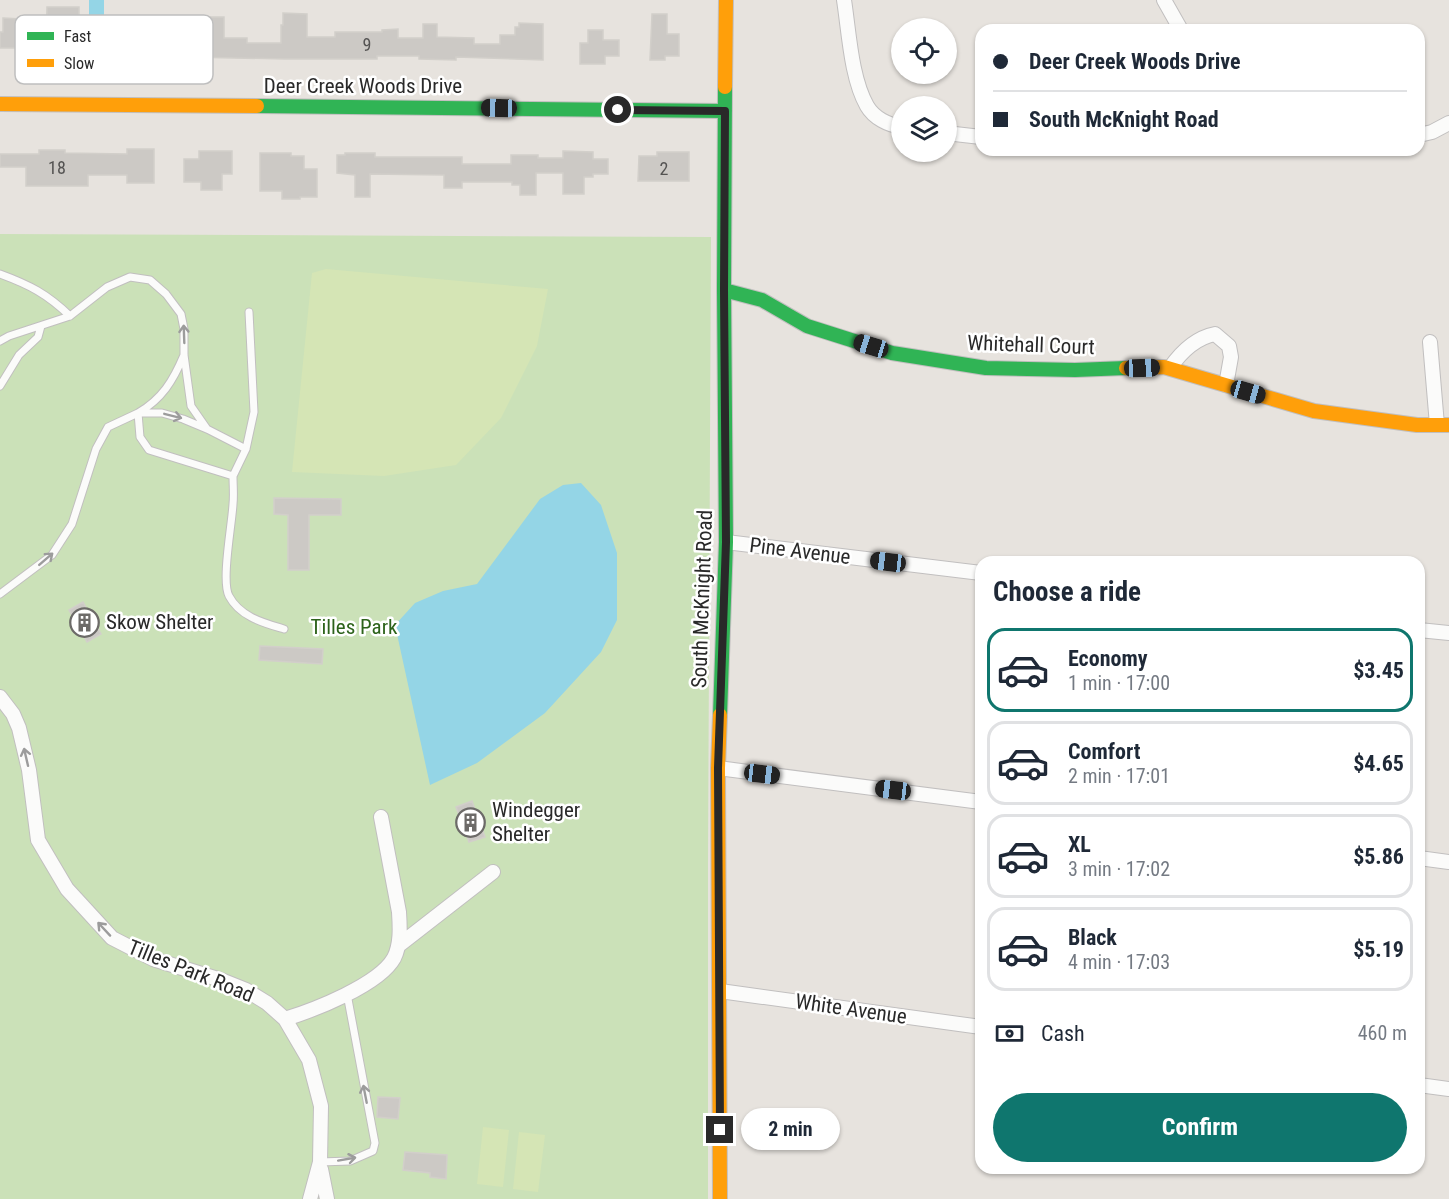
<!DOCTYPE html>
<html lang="en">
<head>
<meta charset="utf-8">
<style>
	:root { --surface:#fff; --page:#f6f6f7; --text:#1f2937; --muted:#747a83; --line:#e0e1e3; --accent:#0f766e }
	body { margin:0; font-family:"Roboto Condensed",sans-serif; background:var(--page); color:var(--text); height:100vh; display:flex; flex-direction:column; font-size:22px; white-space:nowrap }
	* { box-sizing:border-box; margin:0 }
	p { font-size:20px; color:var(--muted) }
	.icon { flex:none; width:33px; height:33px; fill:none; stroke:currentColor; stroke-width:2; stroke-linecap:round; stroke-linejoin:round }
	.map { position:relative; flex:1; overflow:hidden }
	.drawer { position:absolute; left:975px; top:556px; width:450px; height:618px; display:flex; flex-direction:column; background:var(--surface); border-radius:18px; box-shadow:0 2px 4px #0004 }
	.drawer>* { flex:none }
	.hud { position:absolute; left:975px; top:24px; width:450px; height:132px; border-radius:18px; box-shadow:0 2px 4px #0004; display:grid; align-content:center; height:132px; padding:0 18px; background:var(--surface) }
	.tools { position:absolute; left:891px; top:18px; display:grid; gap:12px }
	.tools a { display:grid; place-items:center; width:66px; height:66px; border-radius:50%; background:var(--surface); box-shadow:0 2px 4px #0004; font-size:30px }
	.end { position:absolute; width:27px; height:27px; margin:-14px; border:8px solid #292929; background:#fff; box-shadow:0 0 0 3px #fff }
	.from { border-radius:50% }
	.bubble { position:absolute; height:42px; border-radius:21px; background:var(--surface); box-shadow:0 2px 4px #0004; font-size:20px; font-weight:700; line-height:42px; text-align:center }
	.car { position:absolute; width:18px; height:36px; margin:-18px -9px; border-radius:8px; box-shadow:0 0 4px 2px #0007; background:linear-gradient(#222 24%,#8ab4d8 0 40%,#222 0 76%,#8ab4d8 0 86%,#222 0) }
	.hud b { display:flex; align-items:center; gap:21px; height:57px; font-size:22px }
	.hud b+b { border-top:2px solid var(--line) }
	.hud i { width:15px; height:15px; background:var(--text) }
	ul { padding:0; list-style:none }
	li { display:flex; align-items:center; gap:18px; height:84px; margin:0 12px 9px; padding:0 6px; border:3px solid var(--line); border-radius:18px }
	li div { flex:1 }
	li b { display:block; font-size:22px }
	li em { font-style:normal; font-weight:700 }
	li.on { border-color:var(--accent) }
	li>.icon { width:54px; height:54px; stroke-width:1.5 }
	h2 { padding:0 18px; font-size:27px; line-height:72px }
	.pay { display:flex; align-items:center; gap:15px; height:66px; padding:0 18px; font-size:22px }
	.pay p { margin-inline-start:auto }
	.primary-button { display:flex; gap:12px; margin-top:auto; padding:12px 18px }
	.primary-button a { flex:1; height:69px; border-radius:36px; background:var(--accent); color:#fff; font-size:24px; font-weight:700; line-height:69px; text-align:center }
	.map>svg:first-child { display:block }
</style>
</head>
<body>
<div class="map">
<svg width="1449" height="1199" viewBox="0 0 1449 1199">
	<rect width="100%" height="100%" fill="#e7e3de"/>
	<!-- green -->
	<path fill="#cbe1b8" d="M 0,234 L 711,237 L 708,864 L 708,1199 L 0,1199 Z"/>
	<!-- pitch -->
	<path fill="#d5e5b5" d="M 326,269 L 548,289 L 537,346 L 501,418 L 456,465 L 384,476 L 292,472 L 312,273 Z
		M 483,1127 L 509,1130 L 503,1187 L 477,1184 Z
		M 519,1132 L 545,1135 L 538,1192 L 513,1189 Z"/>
	<!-- water -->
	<path fill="#94d5e6" d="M 89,0 L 104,0 L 104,29 L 89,28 Z
		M 581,483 L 601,505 L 617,553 L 617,620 L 601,652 L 545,713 L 477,763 L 430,785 L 395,625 L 415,603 L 443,591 L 477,584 L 540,499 L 563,485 Z"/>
	<!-- building -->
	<path fill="#ccc9c5" stroke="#d2cfca" stroke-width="1.5" d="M 47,7 L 79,7 L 79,32 L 96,32 L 96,37 L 128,37 L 128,34 L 159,34 L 159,37 L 202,37 L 202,17 L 224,17 L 224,38 L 247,38 L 247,43 L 281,43 L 281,25 L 283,25 L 283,13 L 307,14 L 307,37 L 335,37 L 335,32 L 382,32 L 382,30 L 398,29 L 398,38 L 423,38 L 423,24 L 437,24 L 437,37 L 474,38 L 474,44 L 500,44 L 500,35 L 515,35 L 515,27 L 519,27 L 519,23 L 543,24 L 543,60 L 456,57 L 456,60 L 419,59 L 419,56 L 377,56 L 377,59 L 285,59 L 190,57 L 190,55 L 159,54 L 159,57 L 153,57 L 153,61 L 147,61 L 134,60 L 134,57 L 127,57 L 127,54 L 115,54 L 115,52 L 46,52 Z
		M 652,14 L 667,14 L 667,34 L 679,34 L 679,56 L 665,56 L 665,60 L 650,60 Z
		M 3,18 L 21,19 L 21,48 L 0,48 L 0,32 L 3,32 Z
		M 588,30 L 603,30 L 603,40 L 619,40 L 619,56 L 605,56 L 605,64 L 580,64 L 580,43 L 588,43 Z
		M 127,149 L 154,149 L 154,183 L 127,183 L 127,175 L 88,175 L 88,186 L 26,186 L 26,167 L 0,167 L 0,154 L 39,154 L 39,150 L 65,150 L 65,153 L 127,154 Z
		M 199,151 L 232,151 L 232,174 L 222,174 L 222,190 L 201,190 L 201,182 L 184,182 L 184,159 L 199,159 Z
		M 563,151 L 593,152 L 593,159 L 608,159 L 608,174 L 593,174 L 593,177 L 584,177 L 584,194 L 563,194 L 563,173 L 536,173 L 536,195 L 520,195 L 520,185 L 512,185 L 512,182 L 462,182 L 462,188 L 444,188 L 444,175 L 370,174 L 370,197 L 355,197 L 355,175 L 337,173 L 337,155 L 345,155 L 345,153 L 375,153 L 375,157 L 462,157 L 462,164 L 511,164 L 511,155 L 538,155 L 538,158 L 563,158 Z
		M 657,152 L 689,152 L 689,181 L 638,181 L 639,156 L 657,156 Z
		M 260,153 L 291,153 L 291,156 L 304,156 L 304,169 L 317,169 L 317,197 L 300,197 L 300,199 L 282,199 L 282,191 L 260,191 Z
		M 274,498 L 341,499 L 341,515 L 309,515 L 309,570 L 288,570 L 288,515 L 274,514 Z
		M 83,602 L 101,634 L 87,642 L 69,610 Z
		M 260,646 L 323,649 L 322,664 L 259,660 Z
		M 472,801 L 485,837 L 469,842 L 456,807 Z
		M 378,1097 L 400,1098 L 398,1119 L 377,1117 Z
		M 405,1152 L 447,1155 L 446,1179 L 430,1177 L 430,1173 L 403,1170 Z"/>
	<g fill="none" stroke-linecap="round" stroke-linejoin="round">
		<defs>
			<path id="lane" d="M 0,274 C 30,285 47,294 70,316
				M 0,341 L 9,336 L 70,316 L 107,287 L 130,277 L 150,280 L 166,294 L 181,314 L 184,329 L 184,355 L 191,406 L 207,429
				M 184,355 C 173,381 162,399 138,413 L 140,437 L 149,450 L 233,476 L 246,449
				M 0,386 L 19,355 L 38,337 L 41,326
				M 233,476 C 233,485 234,495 233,504 C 232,524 221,581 229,596 C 240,617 264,623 284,629
				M 0,594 L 52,555 L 72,524 L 96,449 L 108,427 L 138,413 L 162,413 L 183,419 L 207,429 L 246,449 L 254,412 L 249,312
				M 320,1162 L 350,1161 L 373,1151 L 375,1143 L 347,994"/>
			<path id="street" d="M 844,0 C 849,32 851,78 867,106 C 874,118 888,125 902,127
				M 1164,0 L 1181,30
				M 946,133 L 981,137
				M 1419,135 L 1432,132 L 1449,123
				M 1430,342 L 1437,425
				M 1170,368 C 1181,352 1195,338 1215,334 L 1229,346 L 1231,357 L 1226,385
				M 726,542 L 981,573
				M 1419,630 L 1449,633
				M 0,697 L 13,714 L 19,728 L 29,770 L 38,840 L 67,889 L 112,938 L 153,959 L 221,980 L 246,990 L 267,1003 L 285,1019
				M 718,768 L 981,802
				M 1419,858 L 1449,862
				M 398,946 L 493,872
				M 720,991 L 981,1027
				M 1419,1085 L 1449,1089
				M 321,1169 L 327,1199
				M 310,1199 L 320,1162 L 321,1106 L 309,1060 L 285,1019 C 314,1010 379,985 394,958 C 401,944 400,927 399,912 L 381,817"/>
			<path id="fast" d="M 257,106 L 725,111
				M 724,290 L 762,300 L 807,326 L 892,353 L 986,368 L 1075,370 L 1126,368
				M 720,715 L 726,542 L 724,290 L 725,87"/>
			<path id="slow" d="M 725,87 L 726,0
				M 0,104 L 257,106
				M 1126,368 L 1164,367 L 1314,411 L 1417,425 L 1449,425
				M 720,715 L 718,768 L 720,1199"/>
		</defs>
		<!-- lane casing -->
		<use href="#lane" stroke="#c1bfbf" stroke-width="9"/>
		<!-- street casing -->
		<use href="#street" stroke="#c1bfbf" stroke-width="16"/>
		<!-- fast casing -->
		<use href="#fast" stroke="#c1bfbf" stroke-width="16"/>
		<!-- slow casing -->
		<use href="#slow" stroke="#c1bfbf" stroke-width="16"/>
		<!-- lane -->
		<use href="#lane" stroke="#fbfbfa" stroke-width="7"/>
		<!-- street -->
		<use href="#street" stroke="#fbfbfa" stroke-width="14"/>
		<!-- fast -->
		<use href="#fast" stroke="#30b455" stroke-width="14"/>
		<!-- slow -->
		<use href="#slow" stroke="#ff9f0a" stroke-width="14"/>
	</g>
	<!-- one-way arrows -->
	<defs><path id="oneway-shaft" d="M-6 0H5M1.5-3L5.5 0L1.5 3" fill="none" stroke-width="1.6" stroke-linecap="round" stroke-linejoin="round" transform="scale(1.5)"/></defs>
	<g stroke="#9c9c9c">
		<use href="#oneway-shaft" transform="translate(184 334) rotate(-92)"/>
		<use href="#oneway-shaft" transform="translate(173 416) rotate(14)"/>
		<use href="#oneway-shaft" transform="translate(46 559) rotate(-41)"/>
		<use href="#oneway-shaft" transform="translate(26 757) rotate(-103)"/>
		<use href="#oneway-shaft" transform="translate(104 929) rotate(-133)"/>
		<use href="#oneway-shaft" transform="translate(365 1094) rotate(-101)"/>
		<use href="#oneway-shaft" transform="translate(347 1159) rotate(-10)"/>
	</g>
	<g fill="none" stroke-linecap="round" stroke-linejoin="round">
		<!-- route -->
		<path stroke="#292929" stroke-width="8" d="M 618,110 L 725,111 L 724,290 L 726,542 L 718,768 L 720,1130"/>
	</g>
	<!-- icons -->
	<defs>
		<symbol id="building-ring" viewBox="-11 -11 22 22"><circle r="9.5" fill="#fff" stroke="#6c6a68" stroke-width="1.5"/><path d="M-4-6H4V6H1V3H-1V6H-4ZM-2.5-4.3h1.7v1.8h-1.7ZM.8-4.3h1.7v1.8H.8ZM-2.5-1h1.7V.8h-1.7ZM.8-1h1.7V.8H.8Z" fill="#6c6a68"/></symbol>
	</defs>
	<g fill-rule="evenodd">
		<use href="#building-ring" x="68" y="606" width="33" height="33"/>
		<use href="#building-ring" x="454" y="806" width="33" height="33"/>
	</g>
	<g text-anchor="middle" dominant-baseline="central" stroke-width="5" stroke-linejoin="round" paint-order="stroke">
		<!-- number labels -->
		<g font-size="18" fill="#545352">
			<text x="367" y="44">9</text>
			<text x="57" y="167">18</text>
			<text x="664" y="168">2</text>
		</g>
		<!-- street labels -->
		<g font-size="21" fill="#292929" stroke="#fff">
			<text x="363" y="86">Deer Creek Woods Drive</text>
			<text transform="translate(1031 345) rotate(2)">Whitehall Court</text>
			<text transform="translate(800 551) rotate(7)">Pine Avenue</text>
			<text transform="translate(702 599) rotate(-88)">South McKnight Road</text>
			<text transform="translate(191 971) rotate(22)">Tilles Park Road</text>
			<text transform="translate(851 1009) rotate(8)">White Avenue</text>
		</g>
		<!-- poi labels -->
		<g font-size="21" fill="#292929" stroke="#fff" text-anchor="start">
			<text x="106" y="622">Skow Shelter</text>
			<text x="492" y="810">Windegger<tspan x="492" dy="24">Shelter</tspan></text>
		</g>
		<!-- park labels -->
		<g font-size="21" fill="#2d631b" stroke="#fff">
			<text x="354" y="627">Tilles Park</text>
		</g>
	</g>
	<!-- legend -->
	<rect x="15" y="15" width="198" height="69" rx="9" fill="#fff" stroke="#bfbfbf" stroke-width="1.5"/>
	<rect x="27" y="32" width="27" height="8" fill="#30b455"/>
	<rect x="27" y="59" width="27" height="8" fill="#ff9f0a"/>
	<g font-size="16" fill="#292929">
		<text x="64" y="42">Fast</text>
		<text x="64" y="69">Slow</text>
	</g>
</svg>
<div class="tools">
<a><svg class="icon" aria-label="locate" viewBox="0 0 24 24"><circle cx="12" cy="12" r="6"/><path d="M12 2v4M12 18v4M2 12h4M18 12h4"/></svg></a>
<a><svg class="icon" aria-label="layers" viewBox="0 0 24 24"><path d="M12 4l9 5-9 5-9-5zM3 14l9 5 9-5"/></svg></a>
</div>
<i class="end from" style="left:618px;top:110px"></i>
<i class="end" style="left:720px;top:1130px"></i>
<div class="bubble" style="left:741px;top:1108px;width:99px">2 min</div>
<i class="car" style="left:499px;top:108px;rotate:271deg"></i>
<i class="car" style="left:871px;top:346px;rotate:287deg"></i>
<i class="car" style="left:1142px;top:368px;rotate:88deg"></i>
<i class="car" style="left:1248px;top:392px;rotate:106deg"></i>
<i class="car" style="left:888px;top:562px;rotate:277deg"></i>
<i class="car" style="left:762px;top:774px;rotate:97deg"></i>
<i class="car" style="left:893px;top:790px;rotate:277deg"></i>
<div class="hud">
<b><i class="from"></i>Deer Creek Woods Drive</b>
<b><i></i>South McKnight Road</b>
</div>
<section class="drawer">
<h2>Choose a ride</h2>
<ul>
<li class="on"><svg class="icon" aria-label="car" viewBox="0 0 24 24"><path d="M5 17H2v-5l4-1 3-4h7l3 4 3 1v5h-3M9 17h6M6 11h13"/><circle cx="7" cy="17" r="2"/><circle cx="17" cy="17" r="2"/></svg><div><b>Economy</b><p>1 min · 17:00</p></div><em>$3.45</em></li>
<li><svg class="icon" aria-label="car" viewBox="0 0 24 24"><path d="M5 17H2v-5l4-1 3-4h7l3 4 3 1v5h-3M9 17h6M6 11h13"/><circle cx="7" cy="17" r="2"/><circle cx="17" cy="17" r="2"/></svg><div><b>Comfort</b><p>2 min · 17:01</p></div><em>$4.65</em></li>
<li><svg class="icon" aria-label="car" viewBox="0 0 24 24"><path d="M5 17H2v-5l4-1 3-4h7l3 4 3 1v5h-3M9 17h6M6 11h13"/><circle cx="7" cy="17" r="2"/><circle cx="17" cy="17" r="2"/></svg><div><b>XL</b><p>3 min · 17:02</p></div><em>$5.86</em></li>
<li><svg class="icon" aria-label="car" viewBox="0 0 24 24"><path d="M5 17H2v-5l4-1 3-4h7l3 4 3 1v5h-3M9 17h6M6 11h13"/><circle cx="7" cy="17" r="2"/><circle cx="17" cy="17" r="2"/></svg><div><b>Black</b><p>4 min · 17:03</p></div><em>$5.19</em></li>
</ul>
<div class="pay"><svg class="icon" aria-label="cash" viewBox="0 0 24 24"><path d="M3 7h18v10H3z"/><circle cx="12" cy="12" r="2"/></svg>Cash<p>460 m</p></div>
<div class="primary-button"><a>Confirm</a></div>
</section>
</div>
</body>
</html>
